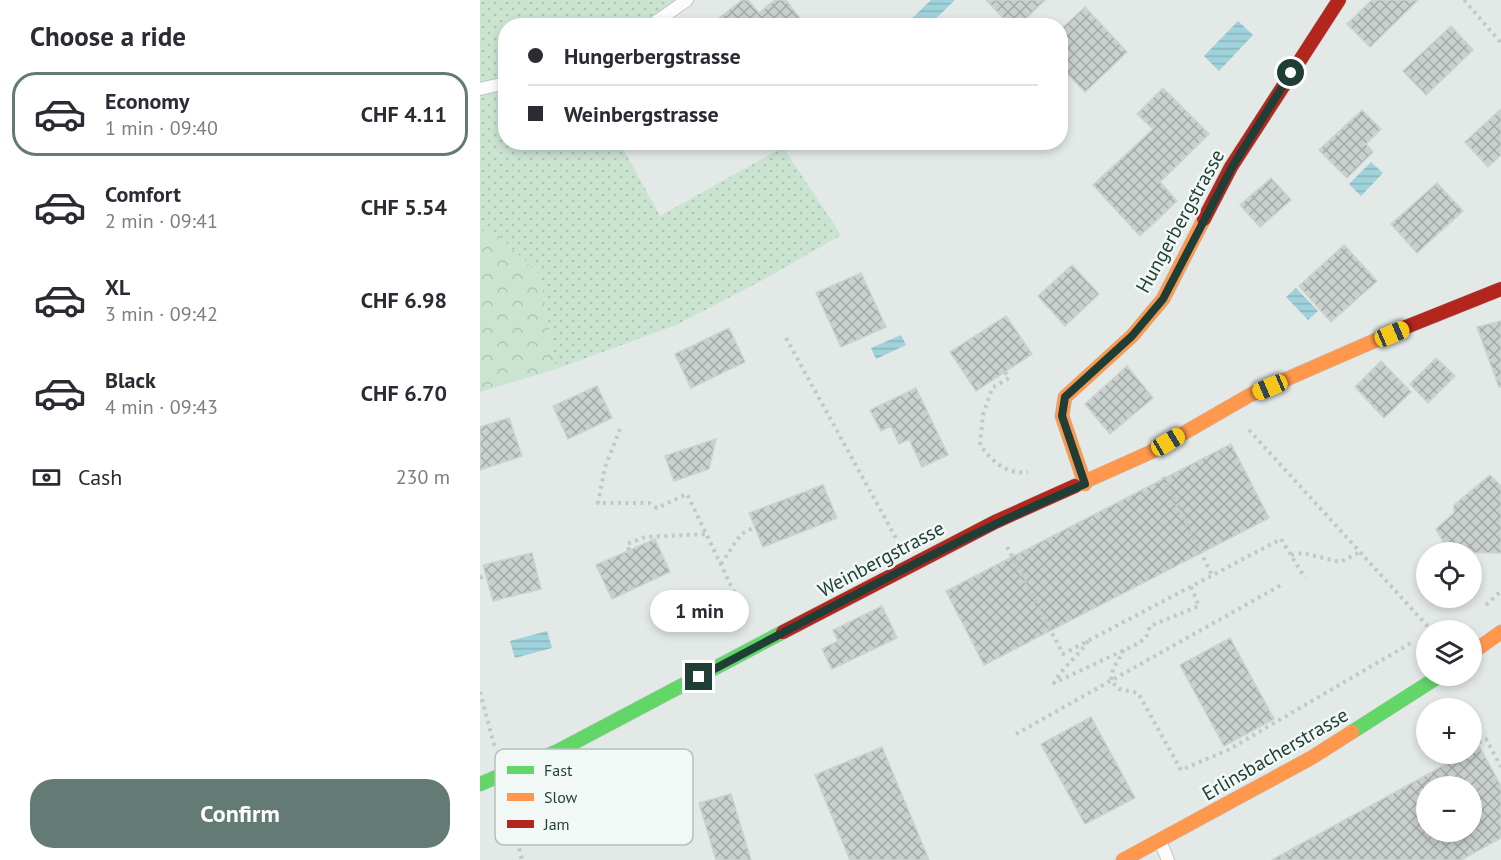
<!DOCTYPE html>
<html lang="en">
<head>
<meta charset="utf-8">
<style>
	:root { --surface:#fff; --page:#f2f2f3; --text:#2b2b33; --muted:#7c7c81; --line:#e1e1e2; --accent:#647a74 }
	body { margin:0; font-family:"PT Sans",sans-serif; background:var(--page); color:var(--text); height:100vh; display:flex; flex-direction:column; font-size:22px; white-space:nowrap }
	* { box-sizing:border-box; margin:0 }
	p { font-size:20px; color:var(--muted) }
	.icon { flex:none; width:33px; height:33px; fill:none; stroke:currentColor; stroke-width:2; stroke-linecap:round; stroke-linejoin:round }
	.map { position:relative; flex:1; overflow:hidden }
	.details { display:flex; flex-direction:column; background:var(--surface); width:480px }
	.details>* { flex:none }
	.hud { position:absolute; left:18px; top:18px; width:570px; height:132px; border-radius:24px; box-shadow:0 3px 9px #0003; display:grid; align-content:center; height:132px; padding:0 30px; background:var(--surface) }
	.controls { position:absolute; left:936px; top:542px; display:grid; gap:12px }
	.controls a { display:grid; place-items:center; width:66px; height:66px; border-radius:50%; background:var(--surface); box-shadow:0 3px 9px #0003; font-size:30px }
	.end { position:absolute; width:27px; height:27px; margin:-14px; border:8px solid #1f3e36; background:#fff; box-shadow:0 0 0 3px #fff }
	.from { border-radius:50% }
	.bubble { position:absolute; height:42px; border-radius:21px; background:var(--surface); box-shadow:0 3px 9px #0003; font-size:20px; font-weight:700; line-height:42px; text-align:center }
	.car { position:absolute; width:18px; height:36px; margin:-18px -9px; border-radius:8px; box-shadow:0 0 4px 2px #0007; background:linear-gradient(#f5c518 24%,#345 0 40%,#f5c518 0 76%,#345 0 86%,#f5c518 0) }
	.hud b { display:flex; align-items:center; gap:21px; height:57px; font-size:22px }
	.hud b+b { border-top:2px solid var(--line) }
	.hud i { width:15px; height:15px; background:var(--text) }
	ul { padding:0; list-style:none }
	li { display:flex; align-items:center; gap:18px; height:84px; margin:0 12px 9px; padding:0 18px; border:3px solid transparent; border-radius:24px }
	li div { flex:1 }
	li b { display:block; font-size:22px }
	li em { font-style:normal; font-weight:700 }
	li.current { border-color:var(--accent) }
	li>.icon { width:54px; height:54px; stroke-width:1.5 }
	h2 { padding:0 30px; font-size:27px; line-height:72px }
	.pay { display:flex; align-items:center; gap:15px; height:66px; padding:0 30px; font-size:22px }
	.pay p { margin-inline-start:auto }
	.primary-button { display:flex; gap:12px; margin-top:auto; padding:12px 30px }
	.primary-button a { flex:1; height:69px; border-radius:24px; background:var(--accent); color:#fff; font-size:24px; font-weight:700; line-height:69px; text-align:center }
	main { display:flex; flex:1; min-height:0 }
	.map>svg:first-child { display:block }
</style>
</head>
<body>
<main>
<section class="details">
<h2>Choose a ride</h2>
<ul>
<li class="current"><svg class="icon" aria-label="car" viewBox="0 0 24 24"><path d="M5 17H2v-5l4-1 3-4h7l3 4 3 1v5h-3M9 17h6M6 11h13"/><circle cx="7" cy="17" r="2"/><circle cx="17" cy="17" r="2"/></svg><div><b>Economy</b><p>1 min · 09:40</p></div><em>CHF 4.11</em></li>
<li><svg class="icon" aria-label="car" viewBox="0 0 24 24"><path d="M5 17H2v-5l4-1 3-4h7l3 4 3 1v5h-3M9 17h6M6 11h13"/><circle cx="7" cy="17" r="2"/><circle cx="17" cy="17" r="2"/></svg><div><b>Comfort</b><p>2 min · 09:41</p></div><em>CHF 5.54</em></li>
<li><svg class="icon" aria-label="car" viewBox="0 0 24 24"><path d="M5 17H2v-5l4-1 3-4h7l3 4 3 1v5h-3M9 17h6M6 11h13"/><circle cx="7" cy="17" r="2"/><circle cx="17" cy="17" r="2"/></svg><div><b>XL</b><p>3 min · 09:42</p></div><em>CHF 6.98</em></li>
<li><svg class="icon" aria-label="car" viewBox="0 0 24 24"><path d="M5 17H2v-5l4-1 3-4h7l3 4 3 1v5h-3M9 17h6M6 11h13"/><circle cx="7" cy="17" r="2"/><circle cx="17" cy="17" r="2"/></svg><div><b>Black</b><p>4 min · 09:43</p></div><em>CHF 6.70</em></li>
</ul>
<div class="pay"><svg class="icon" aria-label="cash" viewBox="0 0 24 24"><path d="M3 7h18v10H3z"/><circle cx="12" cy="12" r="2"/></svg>Cash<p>230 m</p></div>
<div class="primary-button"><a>Confirm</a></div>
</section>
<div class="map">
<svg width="1021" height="860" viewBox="0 0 1021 860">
	<defs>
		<pattern id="grass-dots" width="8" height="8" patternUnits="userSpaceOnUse" patternTransform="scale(1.5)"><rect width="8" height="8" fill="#cbe4d2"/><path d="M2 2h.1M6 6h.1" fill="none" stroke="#aec5b5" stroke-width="1.8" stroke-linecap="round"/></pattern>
		<pattern id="forest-crowns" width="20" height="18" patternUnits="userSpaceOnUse" patternTransform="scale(1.5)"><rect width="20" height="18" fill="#cbe4d2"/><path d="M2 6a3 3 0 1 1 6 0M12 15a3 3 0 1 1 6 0" fill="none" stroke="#aec5b5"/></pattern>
		<pattern id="water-rules" width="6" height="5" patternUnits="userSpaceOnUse" patternTransform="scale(1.5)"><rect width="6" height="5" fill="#a0d2db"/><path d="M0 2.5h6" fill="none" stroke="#89b5bd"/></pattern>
		<pattern id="building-cross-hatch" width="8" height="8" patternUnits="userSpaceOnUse" patternTransform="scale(1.5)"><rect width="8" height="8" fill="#cad0ce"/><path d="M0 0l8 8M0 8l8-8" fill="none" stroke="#a3aaa8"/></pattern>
	</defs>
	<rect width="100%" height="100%" fill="#e3e9e6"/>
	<!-- grass -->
	<path fill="url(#grass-dots)" d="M 0,0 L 207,0 L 170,25 L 26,26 L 26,142 L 140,143 L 180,216 L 303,147 L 361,235 L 281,281 L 196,325 L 76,369 L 60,275 L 11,229 L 0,232 Z"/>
	<!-- forest -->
	<path fill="url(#forest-crowns)" d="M 11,229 L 60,275 L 76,369 L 0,392 L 0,232 Z"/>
	<!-- water -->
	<path fill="url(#water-rules)" d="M 451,0 L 475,0 L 449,25 L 425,25 Z
		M 758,21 L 773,35 L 739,71 L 724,56 Z
		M 891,162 L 903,173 L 881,196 L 869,184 Z
		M 816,288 L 838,311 L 828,320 L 806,297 Z
		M 421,335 L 426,345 L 396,359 L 391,348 Z
		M 67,631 L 72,648 L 35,658 L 30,641 Z"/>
	<!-- building -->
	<path fill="url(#building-cross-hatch)" stroke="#cbd2cf" stroke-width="1.5" fill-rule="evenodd" d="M 262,0 L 268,0 L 279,13 L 295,0 L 306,0 L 326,26 L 229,26 Z
		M 506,0 L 565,0 L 538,26 L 531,26 Z
		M 892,0 L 938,0 L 890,47 L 867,24 Z
		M 605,7 L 647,52 L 605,92 L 580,66 L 580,30 Z
		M 971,26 L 993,50 L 946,95 L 923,71 Z
		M 683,88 L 729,134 L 680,182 L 697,201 L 660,236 L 613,185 L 673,129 L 657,114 Z
		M 1021,109 L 1021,155 L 1008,167 L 985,142 Z
		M 882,110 L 901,129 L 886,144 L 893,152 L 867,178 L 839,150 Z
		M 791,178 L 811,200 L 780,227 L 760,205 Z
		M 957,183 L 983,211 L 937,253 L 911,224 Z
		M 864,245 L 897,281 L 851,322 L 819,286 Z
		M 592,265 L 619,294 L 585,326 L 558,296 Z
		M 381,273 L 406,327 L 361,347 L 336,293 Z
		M 526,316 L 552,354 L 496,391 L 470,352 Z
		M 1021,321 L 1021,387 L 1019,387 L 997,327 Z
		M 249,328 L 265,362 L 211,388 L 195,354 Z
		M 956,358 L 975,376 L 948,403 L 930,384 Z
		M 901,361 L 931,392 L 904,418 L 875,387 Z
		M 647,366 L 673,398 L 630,434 L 605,404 Z
		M 117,386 L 132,418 L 88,439 L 73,406 Z
		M 436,388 L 468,455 L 442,467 L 429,439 L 419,444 L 411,426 L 401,431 L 390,410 Z
		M 29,418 L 42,456 L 0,470 L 0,427 Z
		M 236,439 L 229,469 L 194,481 L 185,456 Z
		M 751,444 L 789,518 L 504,665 L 466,591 Z
		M 1010,475 L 1021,486 L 1021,553 L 962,552 L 963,541 L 956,529 L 974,513 L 974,505 Z
		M 343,485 L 357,518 L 283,547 L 269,513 Z
		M 175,539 L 190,572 L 132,599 L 116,565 Z
		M 52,553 L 61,589 L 13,601 L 3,565 Z
		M 402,606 L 417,638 L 352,669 L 342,649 L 358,641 L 353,630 Z
		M 750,638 L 794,719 L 744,746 L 700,665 Z
		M 611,717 L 655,798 L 605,824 L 561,744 Z
		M 999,746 L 1021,786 L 1021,838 L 981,860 L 792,860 ZM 946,786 L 992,786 L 992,831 L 946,831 Z
		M 402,747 L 449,860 L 370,860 L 335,775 Z
		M 251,794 L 271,860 L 236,860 L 219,803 Z"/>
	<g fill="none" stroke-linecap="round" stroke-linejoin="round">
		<defs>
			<path id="lane" d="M 170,26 L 207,0
				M 0,89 L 26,83
				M 680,841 L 688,860"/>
			<path id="fast" d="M 872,732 L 961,675
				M 0,784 L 78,751 L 303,632"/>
			<path id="slow" d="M 605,484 L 582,416 L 585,397 L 652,336 L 683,299 L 724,219
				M 595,486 L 671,452 L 770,395 L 926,327
				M 992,653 L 1021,632
				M 643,860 L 831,758 L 872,732"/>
			<path id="jam" d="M 724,219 L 751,167 L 859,0
				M 926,327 L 1021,289
				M 303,632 L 515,522 L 595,486"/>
		</defs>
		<!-- lane casing -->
		<use href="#lane" stroke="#c0c6c3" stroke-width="14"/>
		<!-- fast casing -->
		<use href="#fast" stroke="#bec7c3" stroke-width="15"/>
		<!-- slow casing -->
		<use href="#slow" stroke="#bec7c3" stroke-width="15"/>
		<!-- jam casing -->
		<use href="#jam" stroke="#bec7c3" stroke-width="15"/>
		<!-- path -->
		<path stroke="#c0c9c6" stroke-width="4" stroke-dasharray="3 4.5" stroke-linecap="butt" d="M 984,0 L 1021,43
			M 306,338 L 417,540
			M 525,372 L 529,378 L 512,388 L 503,415 L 500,445 C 512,461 526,475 548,472
			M 140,429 L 125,467 L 118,503 L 169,503 L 177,508 L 207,494 L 266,617
			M 769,430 L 951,630
			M 683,477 L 732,575
			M 527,547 L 583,654 L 801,539 L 825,578
			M 149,550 L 147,544 L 165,537 L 226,534
			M 811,555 L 823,553 L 860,562 L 880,552
			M 241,564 L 261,534 L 275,527
			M 0,578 L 6,574
			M 1006,605 L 1021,591
			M 608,641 C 598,657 583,666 574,683 L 655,645 L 666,638 L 670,626 L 719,606 L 711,587
			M 644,650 L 633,669 L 631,681 L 639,689 L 658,693 L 701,770 L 748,750 L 931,643
			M 0,692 L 15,748
			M 536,734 L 803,584
			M 992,746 L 1006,739 L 1021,767
			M 972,753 L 974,756 L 979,753
			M 28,805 L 42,860"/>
		<!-- lane -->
		<use href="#lane" stroke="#fbfcfb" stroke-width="12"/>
		<!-- fast -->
		<use href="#fast" stroke="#63d668" stroke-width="14"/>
		<!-- slow -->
		<use href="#slow" stroke="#ff974d" stroke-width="14"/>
		<!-- jam -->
		<use href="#jam" stroke="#b3261e" stroke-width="14"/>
	</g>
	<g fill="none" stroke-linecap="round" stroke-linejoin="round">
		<!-- route -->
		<path stroke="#1f3e36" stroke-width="8" d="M 219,677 C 347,610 472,540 605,484 L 582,416 L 585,397 L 652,336 L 683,299 L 752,167 L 811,73"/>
	</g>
	<g text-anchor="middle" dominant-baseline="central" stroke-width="5" stroke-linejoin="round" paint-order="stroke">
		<!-- street labels -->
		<g font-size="20" fill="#1f3e36" stroke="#f1f8f5">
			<text transform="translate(700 221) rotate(-61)">Hungerbergstrasse</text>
			<text transform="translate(401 559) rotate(-28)">Weinbergstrasse</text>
			<text transform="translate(795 754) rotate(-30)">Erlinsbacherstrasse</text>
		</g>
	</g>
	<!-- legend -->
	<rect x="15" y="749" width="198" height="96" rx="9" fill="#f1f8f5" stroke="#b2c0bc" stroke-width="1.5"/>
	<rect x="27" y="766" width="27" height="8" fill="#63d668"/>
	<rect x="27" y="793" width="27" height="8" fill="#ff974d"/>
	<rect x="27" y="820" width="27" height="8" fill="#b3261e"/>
	<g font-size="16" fill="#1f3e36">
		<text x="64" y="776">Fast</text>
		<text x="64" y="803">Slow</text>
		<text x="64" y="830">Jam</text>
	</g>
</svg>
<div class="controls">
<a><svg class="icon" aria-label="locate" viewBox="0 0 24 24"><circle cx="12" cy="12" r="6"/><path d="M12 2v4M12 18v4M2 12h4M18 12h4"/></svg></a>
<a><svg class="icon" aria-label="layers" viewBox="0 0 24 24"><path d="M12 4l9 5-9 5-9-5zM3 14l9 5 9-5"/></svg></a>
<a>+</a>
<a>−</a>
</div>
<i class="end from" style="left:811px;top:73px"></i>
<i class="end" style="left:219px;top:677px"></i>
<div class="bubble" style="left:170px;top:590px;width:99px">1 min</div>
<i class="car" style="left:912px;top:334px;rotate:67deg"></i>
<i class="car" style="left:790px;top:387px;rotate:247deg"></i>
<i class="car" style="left:688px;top:442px;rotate:59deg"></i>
<div class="hud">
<b><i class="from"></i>Hungerbergstrasse</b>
<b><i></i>Weinbergstrasse</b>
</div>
</div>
</main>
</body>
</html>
